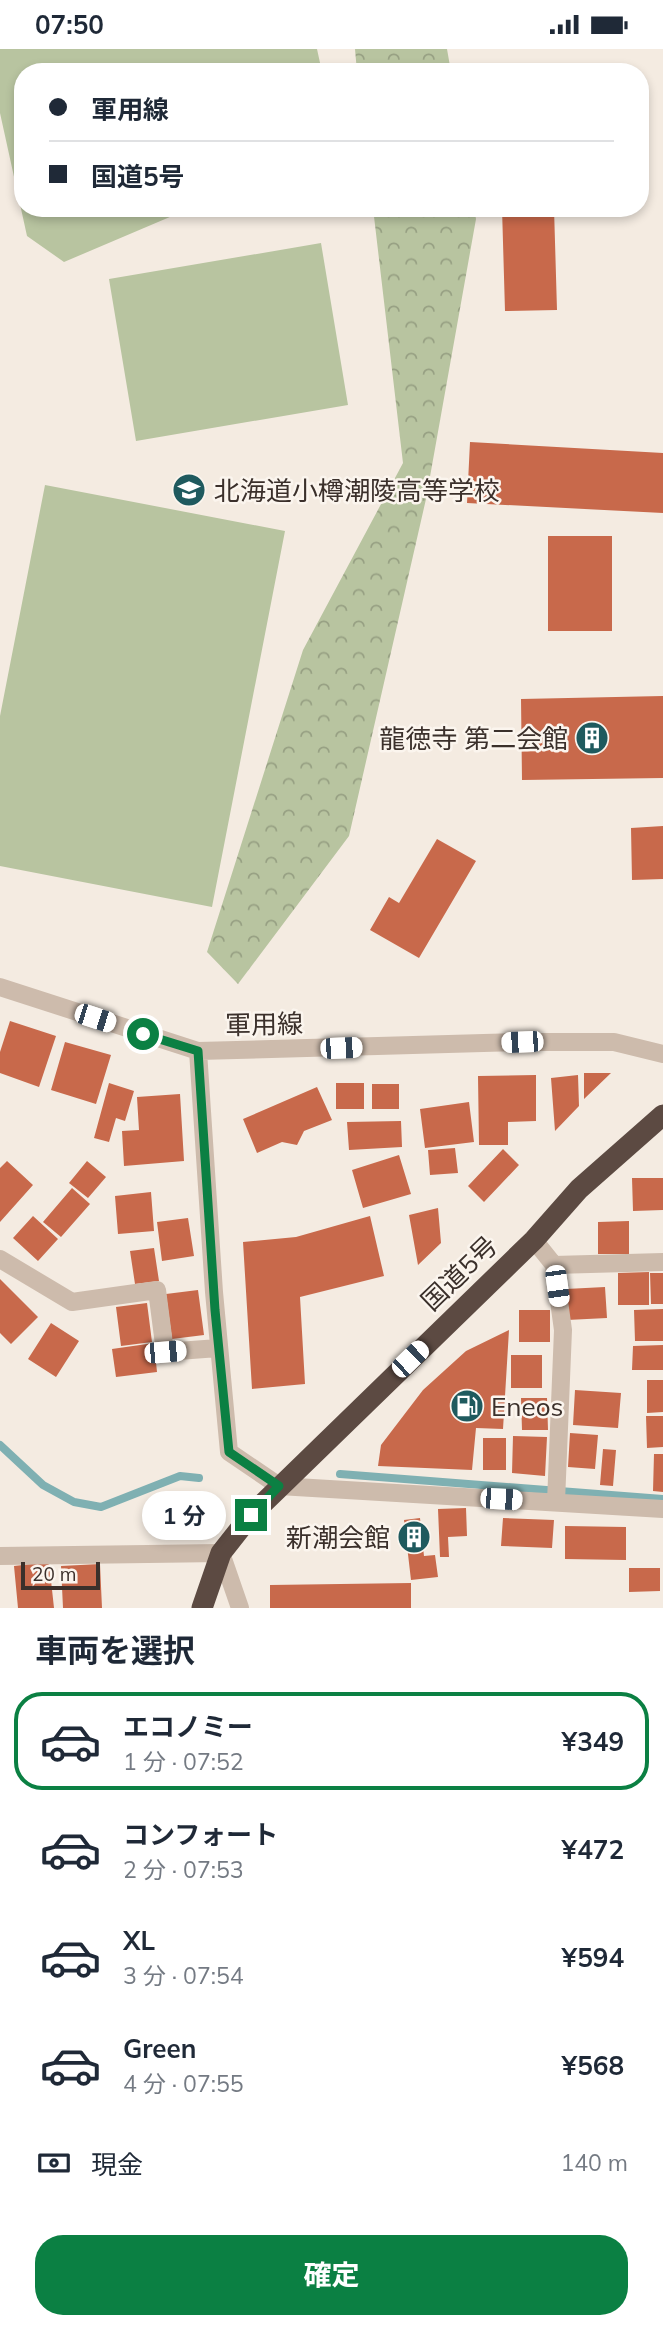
<!DOCTYPE html>
<html lang="ja">
<head>
<meta charset="utf-8">
<style>
	:root { --surface:#fff; --page:#f2f2f3; --text:#1f2937; --muted:#747a83; --line:#e0e1e3; --accent:#0b8043 }
	body { margin:0; font-family:Mulish,"Noto Sans JP",sans-serif; background:var(--page); color:var(--text); height:100vh; display:flex; flex-direction:column; font-size:26px; white-space:nowrap }
	* { box-sizing:border-box; margin:0 }
	p { font-size:23px; color:var(--muted) }
	.icon { flex:none; width:38px; height:38px; fill:none; stroke:currentColor; stroke-width:2; stroke-linecap:round; stroke-linejoin:round }
	.map { position:relative; height:1559px; overflow:hidden }
	.panel { display:flex; flex-direction:column; background:var(--surface); flex:1 }
	.panel>* { flex:none }
	.top-card { position:absolute; left:14px; top:14px; width:635px; height:154px; border-radius:28px; box-shadow:0 4px 10px #0003; display:grid; align-content:center; height:154px; padding:0 35px; background:var(--surface) }
	.scale { position:absolute; left:21px; bottom:18px; width:79px; box-sizing:border-box; padding-left:7px; border:4px solid #3b302b; border-top:0; font-size:19px; line-height:24px; white-space:nowrap; color:#3b302b; -webkit-text-stroke:5px #fbf5ee; paint-order:stroke }
	.end { position:absolute; width:32px; height:32px; margin:-16px; border:9px solid #0b8043; background:#fff; box-shadow:0 0 0 4px #fff }
	.from { border-radius:50% }
	.bubble { position:absolute; height:49px; border-radius:24px; background:var(--surface); box-shadow:0 4px 10px #0003; font-size:23px; font-weight:700; line-height:49px; text-align:center }
	.car { position:absolute; width:21px; height:42px; margin:-21px -10px; border-radius:9px; box-shadow:0 0 5px 2px #0007; background:linear-gradient(#fff 24%,#345 0 40%,#fff 0 76%,#345 0 86%,#fff 0) }
	.top-card b { display:flex; align-items:center; gap:24px; height:66px; font-size:26px }
	.top-card b+b { border-top:2px solid var(--line) }
	.top-card i { width:18px; height:18px; background:var(--text) }
	ul { padding:0; list-style:none }
	li { display:flex; align-items:center; gap:21px; height:98px; margin:0 14px 10px; padding:0 21px; border:4px solid transparent; border-radius:28px }
	li div { flex:1 }
	li b { display:block; font-size:26px }
	li em { font-style:normal; font-weight:700 }
	li.active { border-color:var(--accent) }
	li>.icon { width:63px; height:63px; stroke-width:1.5 }
	h2 { padding:0 35px; font-size:32px; line-height:84px }
	.pay { display:flex; align-items:center; gap:18px; height:77px; padding:0 35px; font-size:26px }
	.pay p { margin-inline-start:auto }
	.cta { display:flex; gap:14px; margin-top:auto; padding:14px 35px }
	.cta a { flex:1; height:80px; border-radius:28px; background:var(--accent); color:#fff; font-size:28px; font-weight:700; line-height:80px; text-align:center }
	.status { display:flex; justify-content:space-between; align-items:center; height:49px; padding:0 35px; background:var(--surface); direction:ltr }
	.status svg { height:19px; fill:currentColor }
	.map>svg:first-child { display:block }
</style>
</head>
<body>
<div class="status"><b>07:50</b><svg viewBox="0 0 49 12"><path d="M0 12V9h3v3zM5 12V6h3v6zM10 12V3h3v9zM15 12V0h3v12zM26 1h20v11H26zM47 4h2v5h-2z"/></svg></div>
<div class="map">
<svg width="663" height="1559" viewBox="0 0 663 1559">
	<defs>
		<pattern id="forest-crowns" width="20" height="18" patternUnits="userSpaceOnUse" patternTransform="scale(1.75)"><rect width="20" height="18" fill="#b8c4a0"/><path d="M2 6a3 3 0 1 1 6 0M12 15a3 3 0 1 1 6 0" fill="none" stroke="#97a083"/></pattern>
	</defs>
	<rect width="100%" height="100%" fill="#f4ebe1"/>
	<!-- forest -->
	<path fill="url(#forest-crowns)" d="M 355,0 L 447,0 L 451,23 L 357,23 Z
		M 373,159 L 474,159 L 476,170 L 426,450 L 349,787 L 238,935 L 207,903 L 303,601 L 403,414 Z"/>
	<!-- garden -->
	<path fill="#b8c4a0" d="M 0,0 L 317,0 L 322,23 L 23,23 L 23,159 L 191,159 L 64,213 L 27,187 L 0,64 Z
		M 321,194 L 348,356 L 136,392 L 109,230 Z
		M 45,436 L 285,482 L 212,858 L 0,817 L 0,667 Z"/>
	<g fill="none" stroke-linecap="round" stroke-linejoin="round">
		<!-- stream -->
		<path stroke="#7fb0b2" stroke-width="8" d="M 0,1396 L 43,1436 L 74,1453 L 101,1458 L 180,1427 L 199,1429
			M 340,1425 L 663,1450"/>
	</g>
	<!-- building -->
	<path fill="#c8694b" d="M 502,159 L 554,159 L 557,261 L 505,262 Z
		M 470,393 L 663,404 L 663,464 L 467,454 Z
		M 548,487 L 612,487 L 612,582 L 548,582 Z
		M 663,647 L 663,729 L 522,731 L 521,650 Z
		M 663,777 L 663,830 L 632,831 L 631,779 Z
		M 437,790 L 476,812 L 419,909 L 370,881 L 389,848 L 399,854 Z
		M 10,972 L 56,987 L 39,1038 L 0,1024 L 0,1003 Z
		M 65,993 L 111,1006 L 96,1055 L 51,1041 Z
		M 584,1024 L 611,1024 L 584,1050 Z
		M 536,1026 L 536,1072 L 508,1073 L 508,1096 L 479,1096 L 478,1027 Z
		M 578,1026 L 579,1057 L 555,1082 L 551,1029 Z
		M 109,1034 L 134,1042 L 125,1072 L 116,1069 L 109,1093 L 94,1089 Z
		M 336,1034 L 364,1034 L 364,1060 L 336,1060 Z
		M 372,1035 L 399,1035 L 399,1060 L 372,1060 Z
		M 317,1038 L 332,1071 L 304,1082 L 297,1096 L 282,1093 L 257,1104 L 243,1070 Z
		M 180,1045 L 184,1112 L 124,1117 L 122,1082 L 139,1081 L 137,1048 Z
		M 469,1053 L 474,1093 L 425,1099 L 420,1060 Z
		M 401,1072 L 402,1098 L 349,1101 L 347,1073 Z
		M 455,1099 L 458,1124 L 430,1126 L 428,1101 Z
		M 503,1100 L 519,1116 L 484,1153 L 468,1137 Z
		M 399,1106 L 411,1145 L 363,1159 L 352,1121 Z
		M 7,1112 L 33,1136 L 0,1173 L 0,1119 Z
		M 87,1112 L 106,1128 L 88,1149 L 69,1134 Z
		M 632,1129 L 663,1129 L 663,1161 L 633,1162 Z
		M 72,1139 L 90,1155 L 61,1188 L 43,1173 Z
		M 151,1143 L 154,1182 L 118,1185 L 115,1147 Z
		M 438,1159 L 441,1194 L 418,1216 L 409,1166 Z
		M 33,1167 L 58,1190 L 38,1212 L 13,1189 Z
		M 370,1167 L 384,1227 L 300,1248 L 305,1335 L 252,1340 L 243,1193 L 296,1188 Z
		M 188,1169 L 194,1207 L 162,1212 L 157,1173 Z
		M 629,1172 L 629,1205 L 598,1205 L 598,1173 Z
		M 154,1199 L 159,1232 L 135,1235 L 130,1202 Z
		M 649,1223 L 649,1256 L 618,1256 L 618,1224 Z
		M 650,1224 L 663,1224 L 663,1255 L 651,1255 Z
		M 0,1230 L 38,1268 L 11,1295 L 0,1284 Z
		M 605,1238 L 607,1269 L 567,1271 L 566,1240 Z
		M 198,1241 L 204,1286 L 172,1290 L 166,1245 Z
		M 147,1254 L 152,1293 L 121,1297 L 116,1258 Z
		M 663,1260 L 663,1292 L 635,1292 L 634,1261 Z
		M 519,1261 L 550,1261 L 550,1293 L 519,1293 Z
		M 51,1274 L 79,1292 L 56,1328 L 28,1310 Z
		M 509,1281 L 503,1380 L 476,1379 L 472,1421 L 378,1417 L 381,1396 L 423,1341 L 466,1302 Z
		M 154,1294 L 157,1323 L 116,1328 L 112,1300 Z
		M 663,1296 L 663,1321 L 632,1321 L 633,1297 Z
		M 511,1306 L 542,1306 L 542,1339 L 511,1339 Z
		M 647,1331 L 663,1331 L 663,1363 L 647,1364 Z
		M 575,1341 L 621,1344 L 618,1379 L 573,1376 Z
		M 521,1349 L 547,1349 L 548,1381 L 522,1381 Z
		M 646,1367 L 663,1367 L 663,1398 L 647,1399 Z
		M 570,1384 L 598,1386 L 595,1420 L 568,1418 Z
		M 513,1387 L 547,1388 L 545,1427 L 512,1424 Z
		M 483,1389 L 506,1389 L 506,1421 L 483,1421 Z
		M 603,1400 L 616,1401 L 613,1437 L 600,1436 Z
		M 654,1405 L 663,1405 L 663,1443 L 653,1442 Z
		M 466,1459 L 467,1487 L 448,1488 L 449,1508 L 440,1508 L 438,1460 Z
		M 420,1469 L 424,1507 L 435,1506 L 438,1528 L 411,1531 L 404,1471 Z
		M 503,1469 L 554,1471 L 552,1499 L 501,1497 Z
		M 565,1477 L 626,1478 L 626,1511 L 565,1510 Z
		M 49,1513 L 54,1559 L 18,1559 L 14,1517 Z
		M 100,1515 L 102,1559 L 63,1559 L 61,1517 Z
		M 629,1519 L 660,1519 L 660,1542 L 629,1543 Z
		M 411,1534 L 411,1559 L 270,1559 L 270,1536 Z"/>
	<g fill="none" stroke-linecap="round" stroke-linejoin="round">
		<!-- minor -->
		<path stroke="#cdbbac" stroke-width="18" d="M 0,938 L 198,1002 L 522,993 L 614,993 L 663,1005
			M 198,1002 L 214,1243 L 229,1403 L 279,1437 L 663,1460
			M 534,1191 L 554,1216 L 563,1281 L 556,1453
			M 0,1210 L 72,1253 L 157,1241 L 165,1303 L 218,1299
			M 554,1216 L 663,1213
			M 0,1507 L 221,1504 L 240,1559"/>
		<!-- highway -->
		<path stroke="#5c4a42" stroke-width="21" d="M 202,1559 L 221,1504 L 251,1466 L 534,1191 L 579,1140 L 663,1066"/>
	</g>
	<g fill="none" stroke-linecap="round" stroke-linejoin="round">
		<!-- route -->
		<path stroke="#0b8043" stroke-width="9" d="M 143,985 L 198,1002 L 215,1261 L 229,1403 L 279,1437 L 251,1466"/>
	</g>
	<!-- icons -->
	<defs>
		<symbol id="school-disc" viewBox="-11 -11 22 22"><circle r="9.5" fill="#1f5a5e" stroke="#fbf5ee"/><path d="M0-5L7-2L0 1L-7-2ZM-4 1L0 2.5L4 1V4Q0 6-4 4Z" fill="#fff"/></symbol>
		<symbol id="building-disc" viewBox="-11 -11 22 22"><circle r="9.5" fill="#1f5a5e" stroke="#fbf5ee"/><path d="M-4-6H4V6H1V3H-1V6H-4ZM-2.5-4.3h1.7v1.8h-1.7ZM.8-4.3h1.7v1.8H.8ZM-2.5-1h1.7V.8h-1.7ZM.8-1h1.7V.8H.8Z" fill="#fff"/></symbol>
		<symbol id="fuel-disc" viewBox="-11 -11 22 22"><circle r="9.5" fill="#1f5a5e" stroke="#fbf5ee"/><path d="M-5.5-6h7V0h2V4h1.3V-2.5L3-4.5l.8-.8L6-3V5H2.5V1h-1V6h-7ZM-4.2-4.7v3.2H.2V-4.7Z" fill="#fff"/></symbol>
	</defs>
	<g fill-rule="evenodd">
		<use href="#school-disc" x="170" y="422" width="38" height="38"/>
		<use href="#building-disc" x="573" y="670" width="38" height="38"/>
		<use href="#fuel-disc" x="448" y="1338" width="38" height="38"/>
		<use href="#building-disc" x="395" y="1469" width="38" height="38"/>
	</g>
	<g text-anchor="middle" dominant-baseline="central" stroke-width="5" stroke-linejoin="round" paint-order="stroke">
		<!-- poi labels -->
		<g font-size="26" fill="#3b302b" stroke="#fbf5ee" text-anchor="start">
			<text x="214" y="441">北海道小樽潮陵高等学校</text>
			<text x="568" y="689" text-anchor="end">龍徳寺 第二会館</text>
			<text x="491" y="1357">Eneos</text>
			<text x="390" y="1488" text-anchor="end">新潮会館</text>
		</g>
		<!-- street labels -->
		<g font-size="26" fill="#3b302b" stroke="#fbf5ee">
			<text transform="translate(264 975) rotate(-1)">軍用線</text>
			<text transform="translate(459 1224) rotate(-44)">国道5号</text>
		</g>
	</g>
</svg>
<div class="scale">20 m</div>
<i class="end from" style="left:143px;top:985px"></i>
<i class="end" style="left:251px;top:1466px"></i>
<div class="bubble" style="left:142px;top:1442px;width:84px">1 分</div>
<i class="car" style="left:95px;top:969px;rotate:108deg"></i>
<i class="car" style="left:522px;top:993px;rotate:268deg"></i>
<i class="car" style="left:341px;top:999px;rotate:88deg"></i>
<i class="car" style="left:557px;top:1237px;rotate:172deg"></i>
<i class="car" style="left:165px;top:1303px;rotate:85deg"></i>
<i class="car" style="left:410px;top:1310px;rotate:46deg"></i>
<i class="car" style="left:501px;top:1450px;rotate:93deg"></i>
<div class="top-card">
<b><i class="from"></i>軍用線</b>
<b><i></i>国道5号</b>
</div>
</div>
<section class="panel">
<h2>車両を選択</h2>
<ul>
<li class="active"><svg class="icon" aria-label="car" viewBox="0 0 24 24"><path d="M5 17H2v-5l4-1 3-4h7l3 4 3 1v5h-3M9 17h6M6 11h13"/><circle cx="7" cy="17" r="2"/><circle cx="17" cy="17" r="2"/></svg><div><b>エコノミー</b><p>1 分 · 07:52</p></div><em>¥349</em></li>
<li><svg class="icon" aria-label="car" viewBox="0 0 24 24"><path d="M5 17H2v-5l4-1 3-4h7l3 4 3 1v5h-3M9 17h6M6 11h13"/><circle cx="7" cy="17" r="2"/><circle cx="17" cy="17" r="2"/></svg><div><b>コンフォート</b><p>2 分 · 07:53</p></div><em>¥472</em></li>
<li><svg class="icon" aria-label="car" viewBox="0 0 24 24"><path d="M5 17H2v-5l4-1 3-4h7l3 4 3 1v5h-3M9 17h6M6 11h13"/><circle cx="7" cy="17" r="2"/><circle cx="17" cy="17" r="2"/></svg><div><b>XL</b><p>3 分 · 07:54</p></div><em>¥594</em></li>
<li><svg class="icon" aria-label="car" viewBox="0 0 24 24"><path d="M5 17H2v-5l4-1 3-4h7l3 4 3 1v5h-3M9 17h6M6 11h13"/><circle cx="7" cy="17" r="2"/><circle cx="17" cy="17" r="2"/></svg><div><b>Green</b><p>4 分 · 07:55</p></div><em>¥568</em></li>
</ul>
<div class="pay"><svg class="icon" aria-label="cash" viewBox="0 0 24 24"><path d="M3 7h18v10H3z"/><circle cx="12" cy="12" r="2"/></svg>現金<p>140 m</p></div>
<div class="cta"><a>確定</a></div>
</section>
</body>
</html>
